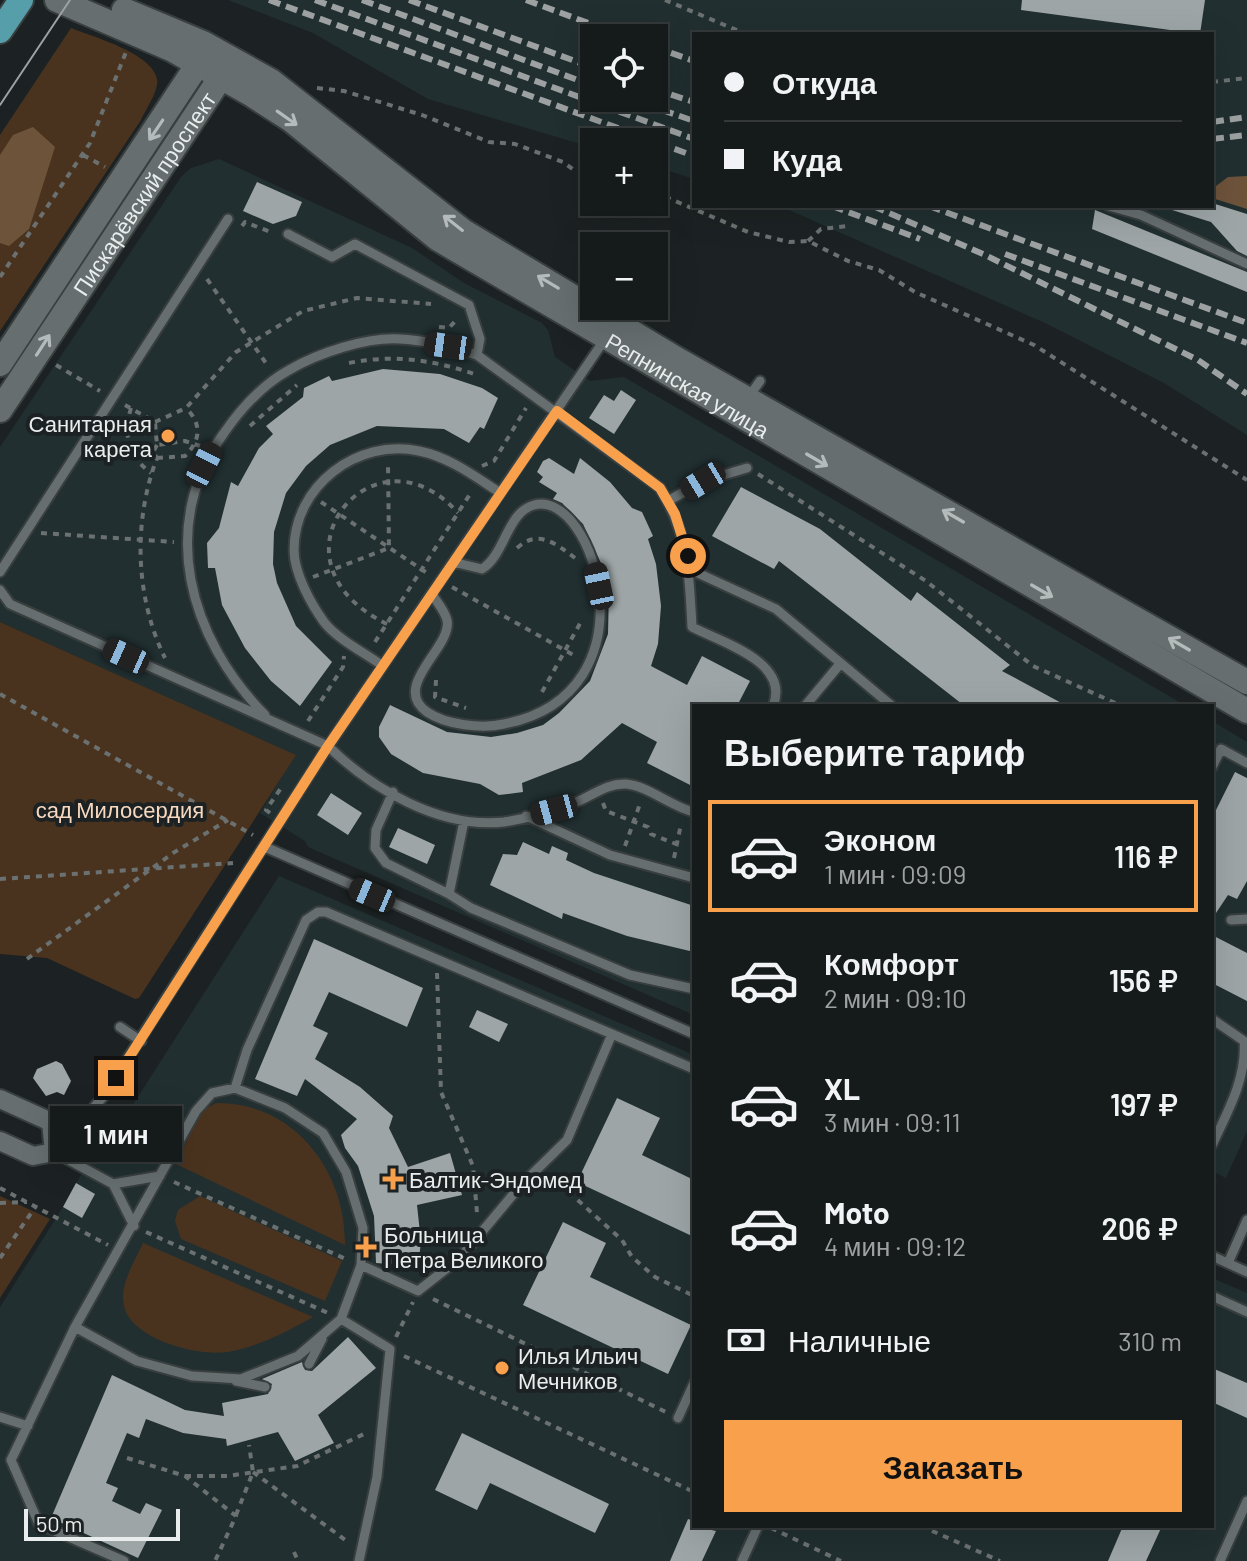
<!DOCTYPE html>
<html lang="ru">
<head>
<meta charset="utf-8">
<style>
	:root { --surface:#151a1a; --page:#222727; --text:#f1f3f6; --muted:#9da1a2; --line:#343839; --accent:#f8a04b }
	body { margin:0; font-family:Barlow,sans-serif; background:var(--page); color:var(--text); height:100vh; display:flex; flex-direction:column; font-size:30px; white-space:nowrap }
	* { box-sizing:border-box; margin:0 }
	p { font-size:26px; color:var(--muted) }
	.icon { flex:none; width:44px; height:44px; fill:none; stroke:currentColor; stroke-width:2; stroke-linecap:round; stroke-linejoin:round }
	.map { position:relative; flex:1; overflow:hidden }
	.drawer { position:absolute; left:692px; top:704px; width:522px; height:824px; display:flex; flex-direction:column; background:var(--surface); border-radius:0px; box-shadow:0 8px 32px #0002,0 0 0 2px var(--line) }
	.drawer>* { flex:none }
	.hud { position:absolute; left:692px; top:32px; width:522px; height:176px; border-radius:0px; box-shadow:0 8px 32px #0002,0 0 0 2px var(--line); display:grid; align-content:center; height:176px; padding:0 32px; background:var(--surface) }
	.tools { position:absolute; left:580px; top:24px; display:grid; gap:16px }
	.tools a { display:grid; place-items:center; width:88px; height:88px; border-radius:0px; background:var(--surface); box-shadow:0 8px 32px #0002,0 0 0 2px var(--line); font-size:40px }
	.scale { position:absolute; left:24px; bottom:20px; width:156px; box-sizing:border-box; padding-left:8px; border:4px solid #e9eded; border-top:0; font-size:22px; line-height:28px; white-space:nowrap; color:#e9eded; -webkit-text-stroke:6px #1c2223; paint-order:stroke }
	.end { position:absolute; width:36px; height:36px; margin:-18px; border:10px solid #f8a04b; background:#111; box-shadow:0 0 0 4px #111 }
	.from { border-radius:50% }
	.bubble { position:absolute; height:56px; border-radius:0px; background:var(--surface); box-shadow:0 8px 32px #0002,0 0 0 2px var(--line); font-size:26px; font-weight:600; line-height:56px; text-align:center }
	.car { position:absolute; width:24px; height:48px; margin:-24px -12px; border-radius:10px; box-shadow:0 0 6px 2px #0007; background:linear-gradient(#222 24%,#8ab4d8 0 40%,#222 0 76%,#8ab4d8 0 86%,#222 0) }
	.hud b { display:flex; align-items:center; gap:28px; height:76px; font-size:30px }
	.hud b+b { border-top:2px solid var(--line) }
	.hud i { width:20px; height:20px; background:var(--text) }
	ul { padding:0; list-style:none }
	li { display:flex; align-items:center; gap:24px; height:112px; margin:0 16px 12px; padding:0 16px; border:4px solid transparent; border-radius:0px }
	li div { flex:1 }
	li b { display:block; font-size:30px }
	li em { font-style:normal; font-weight:600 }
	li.active { border-color:var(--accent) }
	li>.icon { width:72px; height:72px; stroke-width:1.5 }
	h2 { padding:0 32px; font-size:36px; line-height:96px }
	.pay { display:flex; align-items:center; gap:20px; height:88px; padding:0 32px; font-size:30px }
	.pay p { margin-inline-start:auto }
	.cta { display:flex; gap:16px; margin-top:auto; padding:16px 32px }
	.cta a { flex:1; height:92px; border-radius:0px; background:var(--accent); color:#111; font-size:32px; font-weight:600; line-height:92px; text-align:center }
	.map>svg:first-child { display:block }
</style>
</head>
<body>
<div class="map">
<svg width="1247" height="1561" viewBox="0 0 1247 1561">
	<rect width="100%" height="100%" fill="#1c2223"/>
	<!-- built -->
	<path fill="#212f31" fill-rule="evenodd" d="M 228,0 L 1247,0 L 1247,435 L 1164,383 L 1045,323 L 780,206 L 1212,206 L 1212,34 L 694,34 L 694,179 L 654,166 L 654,142 L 594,142 L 594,148 L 428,99 L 313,33 ZM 594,38 L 654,38 L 654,98 L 594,98 Z
		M 219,159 L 412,248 L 464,283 L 542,323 L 548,330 L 555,357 L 590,381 L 624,377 L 1186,706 L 694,706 L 694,1015 L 308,847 L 305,841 L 260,813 L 295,755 L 0,622 L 0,447 L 181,177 L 191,168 Z
		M 1212,721 L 1247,742 L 1247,1131 L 1226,1178 L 1212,1171 Z
		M 279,876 L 694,1055 L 694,1526 L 1212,1526 L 1212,1278 L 1247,1293 L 1247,1561 L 0,1561 L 0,1307 L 63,1207 L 106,1130 L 134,1103 Z"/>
	<!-- green -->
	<path fill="#4a331e" d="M 71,28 C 93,37 152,53 157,79 C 159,91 146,109 141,120 L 0,331 L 0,135 Z
		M 0,622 L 296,755 L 139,998 L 135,999 L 47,958 L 0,954 Z
		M 216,1103 C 293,1102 346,1170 345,1245 L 176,1164 L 201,1111 Z
		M 0,1196 L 50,1219 L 0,1298 Z
		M 200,1196 L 342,1261 L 325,1301 L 181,1239 L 175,1221 L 178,1210 Z
		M 143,1243 L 313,1317 C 286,1332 260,1346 228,1352 C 198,1357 131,1339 124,1306 C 119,1285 135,1261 143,1243 Z"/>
	<!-- forest -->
	<path fill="#6e533b" d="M 33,127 L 55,147 L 29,229 L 9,246 L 0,243 L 0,155 L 13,135 Z
		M 1247,176 L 1247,209 L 1212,198 L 1212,189 L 1228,177 Z"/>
	<!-- building -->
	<path fill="#9da5a6" d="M 1022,0 L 1205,0 L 1200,34 L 1021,10 Z
		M 257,182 L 302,202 L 296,216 L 273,224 L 243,211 Z
		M 1212,203 L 1247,214 L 1247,256 L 1237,251 L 1211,222 L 1172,210 L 1172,206 L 1212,206 Z
		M 1095,210 L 1247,272 L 1247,292 L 1092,229 Z
		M 383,369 L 440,374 L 482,388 L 498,398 L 484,429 L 480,427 L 469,443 L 444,429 L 377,426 L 330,445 L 306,466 L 286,493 L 274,532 L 273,564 L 277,583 L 296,626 L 332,662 L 300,706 L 271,681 L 245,648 L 222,605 L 215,568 L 208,568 L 207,543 L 219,528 L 231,482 L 238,486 L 259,448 L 273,434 L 266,426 L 303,397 L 304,388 L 329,376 L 332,381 Z
		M 621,390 L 636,400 L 614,434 L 589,418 L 604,395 L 614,401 Z
		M 549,458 L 574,474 L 580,458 L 610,482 L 632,508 L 642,512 L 653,536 L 648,539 L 656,564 L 661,606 L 658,644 L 651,666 L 687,685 L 702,656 L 750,681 L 737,706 L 694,706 L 694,787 L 647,763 L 657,742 L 622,723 L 581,760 L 522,783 L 523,792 L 499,795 L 480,784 L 423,773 L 391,754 L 379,737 L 379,727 L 390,705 L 447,732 L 491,737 L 517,733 L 543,725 L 559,713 L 590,681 L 608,634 L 609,590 L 605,572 L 583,524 L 562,503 L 553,499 L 557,493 L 539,482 L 543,477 L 537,472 L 543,461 Z
		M 741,487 L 820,529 L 911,601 L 917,592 L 1010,665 L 1002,671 L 1067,706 L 962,704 L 779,561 L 774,569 L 712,536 Z
		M 1235,772 L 1247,778 L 1247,881 L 1237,899 L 1228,895 L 1212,919 L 1212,818 Z
		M 331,793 L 362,813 L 348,835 L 317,815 Z
		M 398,828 L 435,845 L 427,864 L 389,847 Z
		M 523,842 L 549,854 L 552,846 L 568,853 L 566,860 L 594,873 L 694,906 L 694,952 L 627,936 L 563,913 L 562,919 L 490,885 L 503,854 L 517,855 Z
		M 1212,935 L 1247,953 L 1247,1001 L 1212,983 Z
		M 314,939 L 423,988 L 407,1027 L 329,992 L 313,1026 L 328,1033 L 315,1059 L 360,1087 L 393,1116 L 389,1128 L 408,1167 L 450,1153 L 462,1195 L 417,1205 L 421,1242 L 418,1266 L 376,1263 L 374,1216 L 358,1166 L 345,1148 L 341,1135 L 357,1119 L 305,1079 L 297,1096 L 255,1079 Z
		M 477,1010 L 508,1024 L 499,1042 L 469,1027 Z
		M 56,1061 L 62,1064 L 71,1081 L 64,1095 L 57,1092 L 46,1096 L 33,1078 L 37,1069 Z
		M 617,1098 L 660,1118 L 642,1155 L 694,1180 L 694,1237 L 577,1182 Z
		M 106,1130 L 124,1141 L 111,1164 L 92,1154 Z
		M 76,1183 L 95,1194 L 82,1218 L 63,1207 Z
		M 563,1222 L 606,1243 L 590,1277 L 691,1325 L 668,1374 L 523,1305 Z
		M 348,1337 L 376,1368 L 318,1415 L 334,1443 L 295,1461 L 278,1432 L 227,1446 L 226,1439 L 183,1433 L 146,1419 L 139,1438 L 127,1433 L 106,1483 L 118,1488 L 112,1501 L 140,1514 L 146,1503 L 162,1510 L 138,1558 L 51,1518 L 112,1375 L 185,1410 L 224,1416 L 222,1403 L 268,1394 L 272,1384 L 262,1379 L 302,1362 L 305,1370 L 312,1371 Z
		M 1212,1368 L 1247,1383 L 1247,1418 L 1212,1402 Z
		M 462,1433 L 609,1504 L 595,1533 L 490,1483 L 477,1510 L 435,1490 Z
		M 688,1519 L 694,1521 L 694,1526 L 716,1531 L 702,1561 L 670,1561 Z
		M 1123,1526 L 1162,1526 L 1146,1561 L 1108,1561 Z"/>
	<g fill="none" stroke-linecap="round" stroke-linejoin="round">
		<defs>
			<path id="lane" d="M 1109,206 L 1141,215 L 1247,264
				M 288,234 L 332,257 L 355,244 L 469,305 L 480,339 L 477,355 L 660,488 C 689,535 689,573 692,627 C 721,642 791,662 773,706
				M 748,398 L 760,381
				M 668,501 L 703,481 L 747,468
				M 689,569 L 776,609 L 892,706
				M 0,572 L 228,219
				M 0,590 L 10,604 L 328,746 C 372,789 440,829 504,822 C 525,819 549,812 569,805 C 589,799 604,783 626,784 C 649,786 671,807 694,812
				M 432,594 C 436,601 445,611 447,620 C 453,647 390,686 427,712 C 446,725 482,729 504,724 C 659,694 594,488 534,505 C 507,512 505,555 482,569 L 453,562
				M 383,666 C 365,653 337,639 324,622 C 311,604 294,573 294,550 C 294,486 357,438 419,451 C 449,457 474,476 499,492
				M 805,706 L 840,664
				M 265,715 C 189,638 157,525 224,433 C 242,407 262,385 289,370 C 318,353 366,337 400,339 C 426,340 452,347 477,355
				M 1212,767 L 1221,749 L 1247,763
				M 393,792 L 376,830 L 375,848 L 386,863 L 449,894
				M 526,816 L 610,855 L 694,878
				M 464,821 L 449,894 L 471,908 L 630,975 L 694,989
				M 265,847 L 694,1034
				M 1231,920 L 1247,919
				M 1212,1019 L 1244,1041 C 1247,1078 1227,1113 1212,1145
				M 120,1027 L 141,1041
				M 235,1088 L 285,1108 L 323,1133 L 346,1172 L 363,1228 L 361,1265 L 341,1319 L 298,1356 L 241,1379 L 192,1376 L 137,1361 L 75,1327 L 196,1111 L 212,1093 Z
				M 235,1088 L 247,1050 L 306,920 L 318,912 L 326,912 L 694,1069
				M 113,1184 L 160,1176
				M 134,1226 L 113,1184 L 54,1152 L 103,1097 L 328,746 L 605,339
				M 1212,1256 L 1247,1272
				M 1228,1263 L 1247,1220
				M 361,1265 L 418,1291 L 460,1258 L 521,1185 L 567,1140 L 612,1034
				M 1212,1296 L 1247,1312
				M 341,1319 L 390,1349 L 377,1477 L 359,1561
				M 75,1327 L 11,1460 L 39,1524 L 124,1561
				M 309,1364 L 322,1339
				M 236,1381 L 265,1387
				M 0,1417 L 28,1426
				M 678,1418 L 694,1383
				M 742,1561 L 758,1526
				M 1220,1561 L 1247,1501"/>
			<path id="street" d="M 0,1099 L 51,1122 L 54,1152 L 33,1156 L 0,1141"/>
			<g id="secondary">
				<path id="s1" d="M 57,0 L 173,50 L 249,93 L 291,120 L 438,239 L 1247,711"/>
				<path d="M 124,10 L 203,43 L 271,81 L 463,231 L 680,361 L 1247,682"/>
				<path d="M 0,364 L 198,64 L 211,58"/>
				<path id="s2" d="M 0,410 L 221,77 L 221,63"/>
			</g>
			<path id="primary" d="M 0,31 L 21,0"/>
		</defs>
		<!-- lane casing -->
		<use href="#lane" stroke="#393e3e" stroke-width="13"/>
		<!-- street casing -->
		<use href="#street" stroke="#393e3e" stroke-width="22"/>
		<!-- secondary casing -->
		<use href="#secondary" stroke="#393e3e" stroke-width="28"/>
		<!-- primary casing -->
		<use href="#primary" stroke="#393e3e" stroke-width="28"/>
		<!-- path -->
		<path stroke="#6b7171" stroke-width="4" stroke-dasharray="6 6" stroke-linecap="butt" d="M 665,0 L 746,34
			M 1212,82 L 1247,78
			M 317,88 L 344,91 L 422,115 L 489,142 L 515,144 L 563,162 L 574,170 L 594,171
			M 83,155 L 105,167
			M 654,192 L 748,232 L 789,242 L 808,241 L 848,261 L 879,270 L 915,292 L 1034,345 L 1247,480
			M 242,226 L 245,222 L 273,233
			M 808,241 L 821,229 L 848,226
			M 0,277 L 90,143 L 126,52
			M 207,279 L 268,366
			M 439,327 L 449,328 L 457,319
			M 349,363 C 394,354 435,360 477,375
			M 56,365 L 100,391
			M 125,405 L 155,422 L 157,445 L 185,441 L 200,446
			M 131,408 C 123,435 128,456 151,473
			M 155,422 L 186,408 L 236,352 L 303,311 L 357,298 L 431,304
			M 250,426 L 297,385
			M 157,445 L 153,452 L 157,458 C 133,521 135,597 165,658
			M 157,458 L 185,456 C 201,440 202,424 186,408
			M 482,466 L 494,461 L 526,408
			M 758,474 L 926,581 L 1033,666 L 1122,706
			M 321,502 L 430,575
			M 41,533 L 174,542
			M 517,548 C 538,529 555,543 575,558
			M 313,577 L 389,548 L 388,463
			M 452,587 L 577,657
			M 387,624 C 257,561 374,418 458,513
			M 375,642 L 472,491
			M 436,680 L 435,697 L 466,708
			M 542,692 L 582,620
			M 0,694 L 253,835
			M 308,721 L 343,667 L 344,656
			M 603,803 L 606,811 L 648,827 L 651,834 L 676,844
			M 270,813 L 266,810 L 281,788
			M 625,846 L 641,801
			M 674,858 L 681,824
			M 0,879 L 233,863
			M 27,959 L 173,853 L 228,820
			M 437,973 L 441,1092 L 473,1166 L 477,1213
			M 551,1176 L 622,1240 L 632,1257 L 655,1277 L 694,1296
			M 174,1182 L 348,1260
			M 0,1188 L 108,1245
			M 0,1203 L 27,1202
			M 146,1232 L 328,1313
			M 0,1258 L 36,1206
			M 433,1299 L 666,1412
			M 396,1337 L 413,1302
			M 404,1356 L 694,1492
			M 127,1458 L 185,1476 L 236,1516 L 215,1561
			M 253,1472 L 348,1542
			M 185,1476 L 227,1476 L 297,1466 L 366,1433
			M 236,1515 L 253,1472 L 249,1445
			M 921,1526 L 1000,1561
			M 771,1528 L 841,1561
			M 294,1552 L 298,1561"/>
		<!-- lane -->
		<use href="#lane" stroke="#666e6f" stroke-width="9"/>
		<!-- street -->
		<use href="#street" stroke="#666e6f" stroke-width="18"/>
		<!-- secondary -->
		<use href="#secondary" stroke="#666e6f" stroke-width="24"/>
		<!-- primary -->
		<use href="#primary" stroke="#569ea9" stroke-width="24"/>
		<!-- tram -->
		<path stroke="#9da1a2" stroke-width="2" d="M 0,105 L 70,0"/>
		<!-- rail -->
		<path stroke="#9da1a2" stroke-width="6" stroke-dasharray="12 6" stroke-linecap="butt" d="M 269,0 L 694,156
			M 315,0 L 694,139
			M 362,0 L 594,86
			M 409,0 L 594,68
			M 526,0 L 629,38
			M 654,47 L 694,61
			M 654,89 L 694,102
			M 628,98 L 694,121
			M 1212,122 L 1247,117
			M 1212,139 L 1247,135
			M 832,206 L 920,239
			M 873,206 L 983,254 L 1198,360 L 1247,394
			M 929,206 L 1247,323
			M 1005,254 L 1247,343"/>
	</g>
	<!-- one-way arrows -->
	<defs><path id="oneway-shaft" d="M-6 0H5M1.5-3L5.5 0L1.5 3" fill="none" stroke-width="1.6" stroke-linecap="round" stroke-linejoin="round" transform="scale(2)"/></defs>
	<g stroke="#b5babb">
		<use href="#oneway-shaft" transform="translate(287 118) rotate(35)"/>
		<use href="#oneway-shaft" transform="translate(156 130) rotate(124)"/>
		<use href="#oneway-shaft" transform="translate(453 223) rotate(-142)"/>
		<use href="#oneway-shaft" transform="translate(548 282) rotate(-149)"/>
		<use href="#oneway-shaft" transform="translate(43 345) rotate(-57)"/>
		<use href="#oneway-shaft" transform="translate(817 460) rotate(30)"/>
		<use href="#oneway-shaft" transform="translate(953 516) rotate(-150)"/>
		<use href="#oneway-shaft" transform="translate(1042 591) rotate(30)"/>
		<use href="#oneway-shaft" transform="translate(1179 644) rotate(-150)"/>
	</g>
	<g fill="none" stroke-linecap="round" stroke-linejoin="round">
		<!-- route -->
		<path stroke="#f8a04b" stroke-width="10" d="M 116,1078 L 328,746 L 557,411 L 660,488 L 675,514 L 688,556"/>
	</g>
	<!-- markers -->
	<g fill="#f8a04b" stroke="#1c2223" stroke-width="3">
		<circle cx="168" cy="436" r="8"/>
		<path d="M389 1167h8v8h8v8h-8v8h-8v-8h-8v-8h8z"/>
		<path d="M362 1235h8v8h8v8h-8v8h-8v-8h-8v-8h8z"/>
		<circle cx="502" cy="1368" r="8"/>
	</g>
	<g text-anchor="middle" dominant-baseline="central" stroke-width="8" stroke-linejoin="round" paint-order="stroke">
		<!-- street labels -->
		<g font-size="22" fill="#e9eded" stroke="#1c2223">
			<text stroke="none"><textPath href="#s2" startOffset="260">Пискарёвский проспект</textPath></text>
			<text stroke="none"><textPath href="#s1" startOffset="742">Репнинская улица</textPath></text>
		</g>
		<!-- poi labels -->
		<g font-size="22" fill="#e9eded" stroke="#1c2223" text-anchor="start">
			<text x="152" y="423" text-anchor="end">Санитарная<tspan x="152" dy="25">карета</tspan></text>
			<text x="409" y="1179">Балтик-Эндомед</text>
			<text x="384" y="1234">Больница<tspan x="384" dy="25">Петра Великого</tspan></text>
			<text x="518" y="1355">Илья Ильич<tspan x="518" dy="25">Мечников</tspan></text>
		</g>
		<!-- park labels -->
		<g font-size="22" fill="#f8d9bf" stroke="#1c2223">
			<text x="120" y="809">сад Милосердия</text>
		</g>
	</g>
</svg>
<div class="tools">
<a><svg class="icon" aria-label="locate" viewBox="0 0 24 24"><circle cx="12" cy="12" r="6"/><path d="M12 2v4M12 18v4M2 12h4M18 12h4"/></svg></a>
<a>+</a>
<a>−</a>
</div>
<div class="scale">50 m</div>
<i class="end from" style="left:688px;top:556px"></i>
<i class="end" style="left:116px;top:1078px"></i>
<div class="bubble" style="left:50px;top:1106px;width:132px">1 мин</div>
<i class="car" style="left:448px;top:346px;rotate:278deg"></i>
<i class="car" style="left:204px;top:465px;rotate:27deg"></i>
<i class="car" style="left:703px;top:481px;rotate:239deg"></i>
<i class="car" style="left:599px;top:586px;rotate:348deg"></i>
<i class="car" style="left:126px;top:656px;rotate:294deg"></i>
<i class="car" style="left:554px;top:810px;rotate:255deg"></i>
<i class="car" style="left:372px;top:895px;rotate:293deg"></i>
<div class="hud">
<b><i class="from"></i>Откуда</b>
<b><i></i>Куда</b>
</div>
<section class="drawer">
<h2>Выберите тариф</h2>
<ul>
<li class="active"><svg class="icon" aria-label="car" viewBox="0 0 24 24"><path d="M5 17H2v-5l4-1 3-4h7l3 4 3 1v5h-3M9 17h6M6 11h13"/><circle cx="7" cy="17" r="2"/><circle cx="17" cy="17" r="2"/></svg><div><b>Эконом</b><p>1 мин · 09:09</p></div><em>116 ₽</em></li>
<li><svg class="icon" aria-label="car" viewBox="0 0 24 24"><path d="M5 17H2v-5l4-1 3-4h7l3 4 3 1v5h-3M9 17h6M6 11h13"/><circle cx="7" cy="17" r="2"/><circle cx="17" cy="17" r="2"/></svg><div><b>Комфорт</b><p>2 мин · 09:10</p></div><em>156 ₽</em></li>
<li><svg class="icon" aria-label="car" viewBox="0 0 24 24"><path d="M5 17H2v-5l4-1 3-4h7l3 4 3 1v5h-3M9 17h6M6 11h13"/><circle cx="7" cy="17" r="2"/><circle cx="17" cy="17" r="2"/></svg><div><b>XL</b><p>3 мин · 09:11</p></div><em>197 ₽</em></li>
<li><svg class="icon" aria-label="car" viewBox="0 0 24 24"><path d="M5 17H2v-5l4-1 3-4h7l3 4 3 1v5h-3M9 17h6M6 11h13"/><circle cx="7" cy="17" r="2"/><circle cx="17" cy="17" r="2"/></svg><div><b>Moto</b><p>4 мин · 09:12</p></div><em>206 ₽</em></li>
</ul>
<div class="pay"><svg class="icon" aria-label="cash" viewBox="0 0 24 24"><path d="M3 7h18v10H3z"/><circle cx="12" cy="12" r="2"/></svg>Наличные<p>310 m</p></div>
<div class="cta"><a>Заказать</a></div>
</section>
</div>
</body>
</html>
